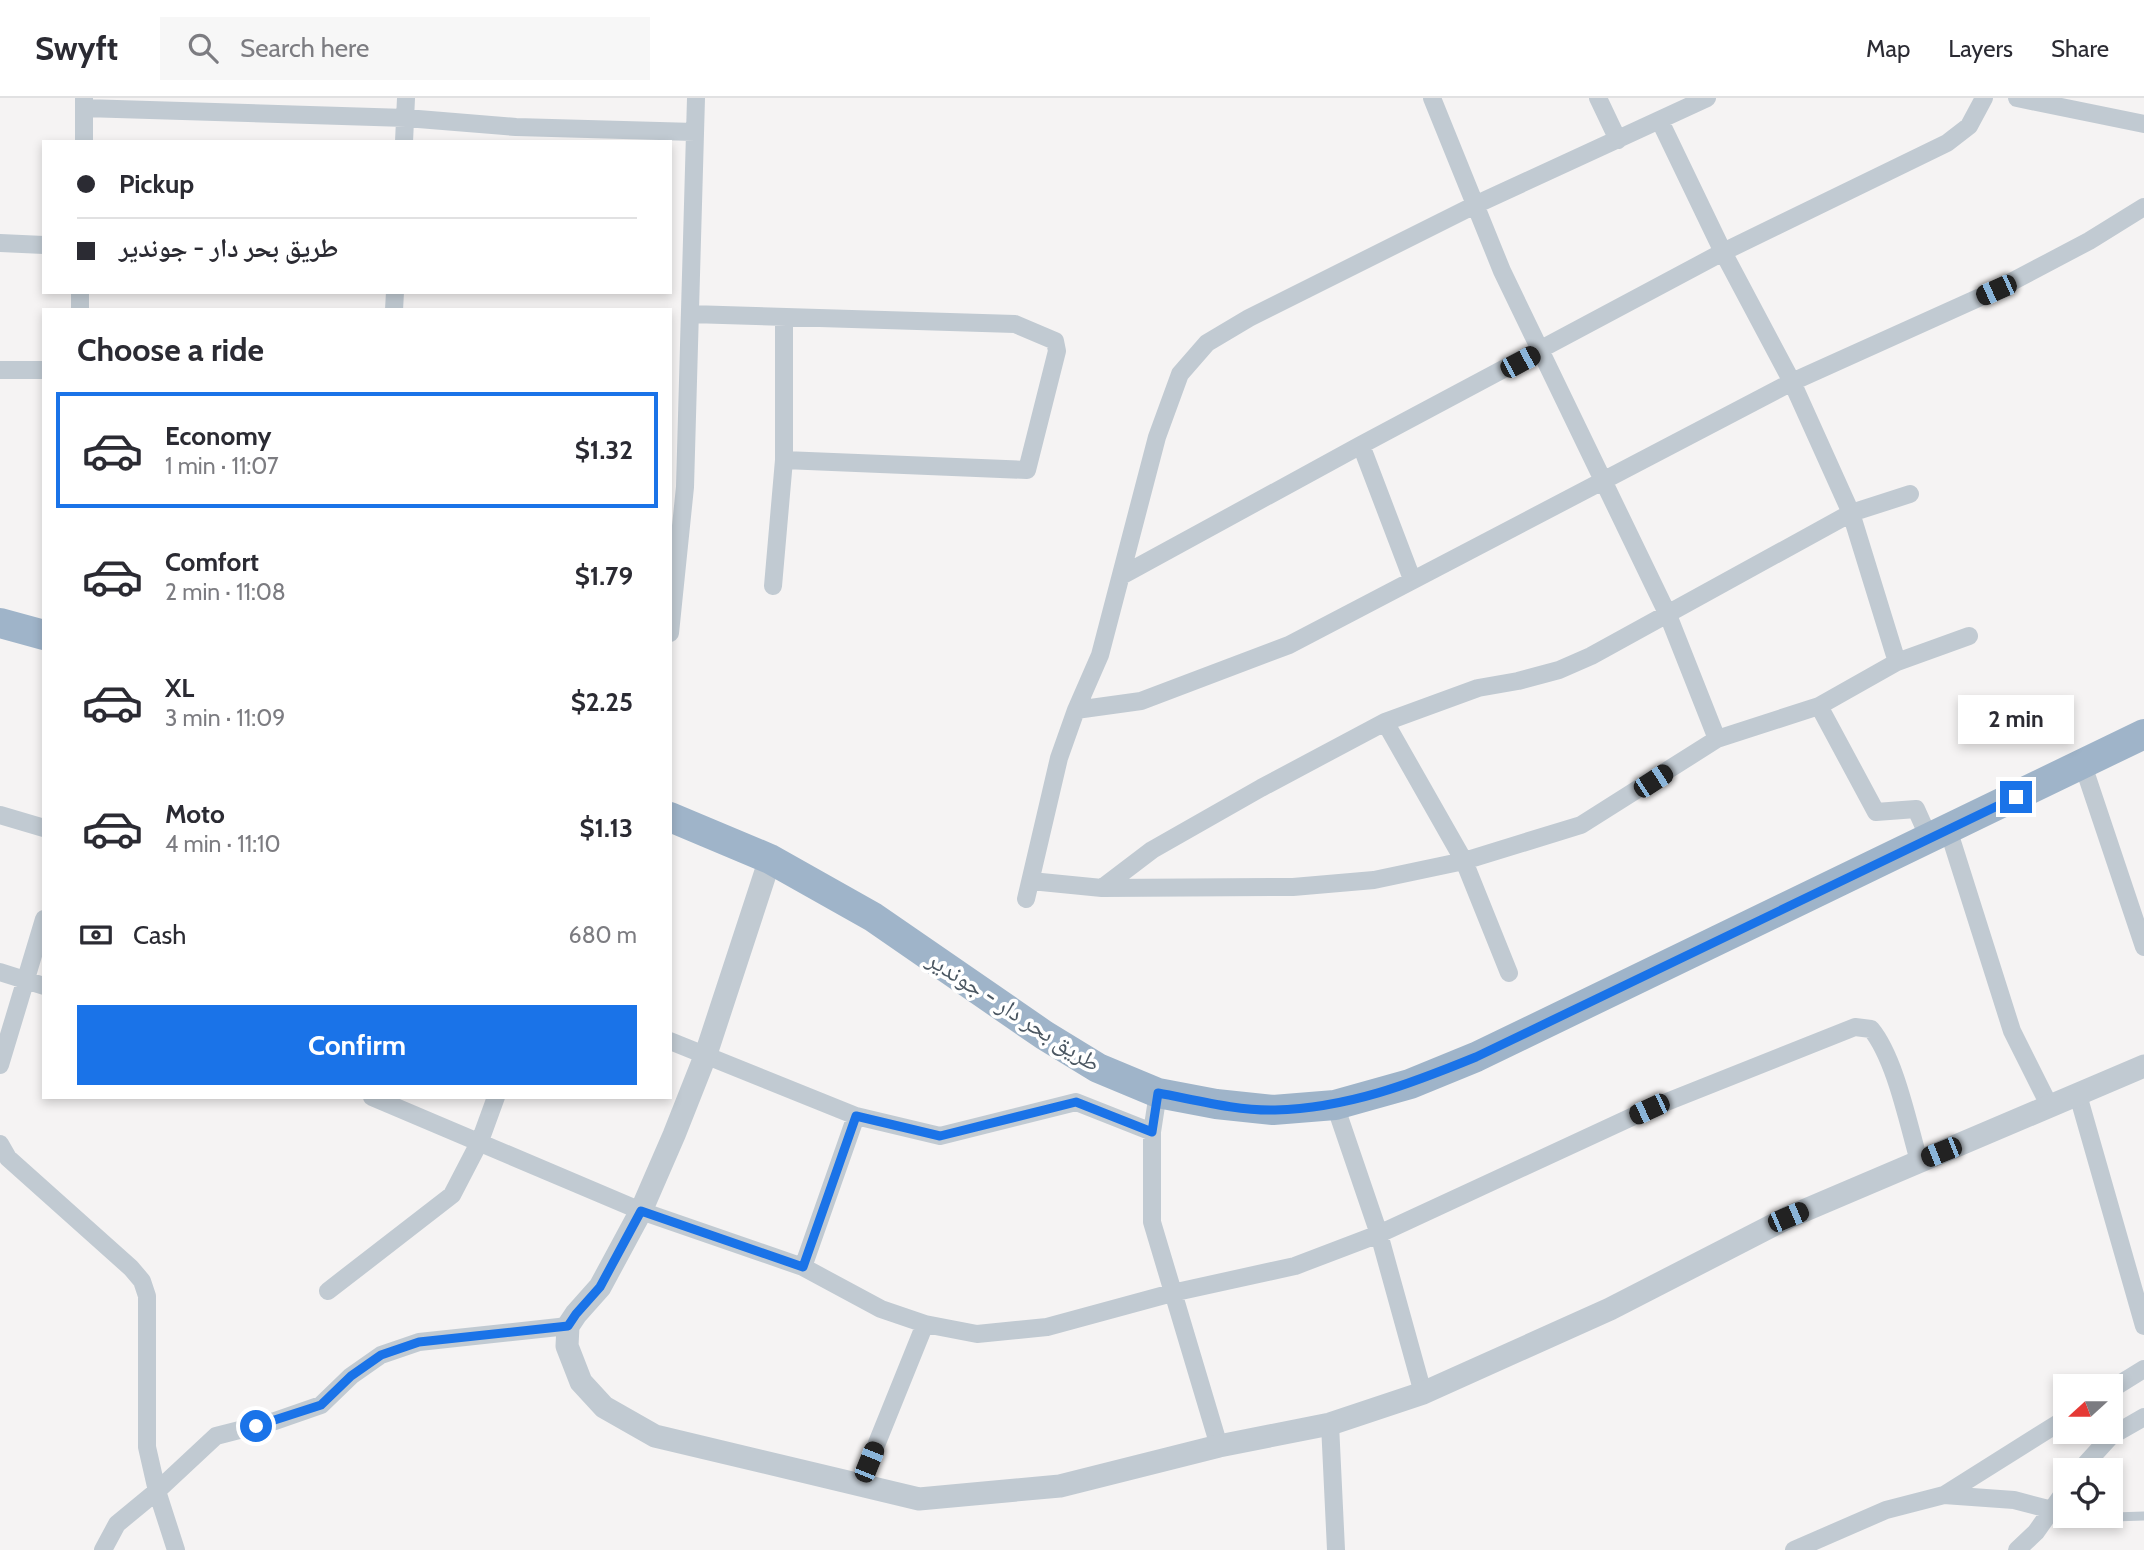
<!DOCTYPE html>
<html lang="en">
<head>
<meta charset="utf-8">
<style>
	:root { --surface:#fff; --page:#f7f7f7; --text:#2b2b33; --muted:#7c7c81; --line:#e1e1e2; --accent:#1a73e8 }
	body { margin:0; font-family:Cabin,"Noto Naskh Arabic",sans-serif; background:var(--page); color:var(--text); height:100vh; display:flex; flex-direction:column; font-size:26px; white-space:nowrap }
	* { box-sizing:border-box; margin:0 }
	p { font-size:23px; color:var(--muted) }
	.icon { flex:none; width:38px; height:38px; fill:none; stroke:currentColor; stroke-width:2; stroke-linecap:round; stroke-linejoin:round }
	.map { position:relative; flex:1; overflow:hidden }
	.sheet { position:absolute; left:42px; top:210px; width:630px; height:791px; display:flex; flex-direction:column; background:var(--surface); border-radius:0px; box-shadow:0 4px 10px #0003 }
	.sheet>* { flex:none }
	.top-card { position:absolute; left:42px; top:42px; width:630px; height:154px; border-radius:0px; box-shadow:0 4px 10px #0003; display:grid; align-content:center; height:154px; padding:0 35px; background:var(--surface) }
	.needle { width:46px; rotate:249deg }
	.tools { position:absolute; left:2053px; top:1276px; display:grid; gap:14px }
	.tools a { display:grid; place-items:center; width:70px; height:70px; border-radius:0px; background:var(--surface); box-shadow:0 4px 10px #0003; font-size:35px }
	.end { position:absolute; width:32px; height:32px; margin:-16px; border:9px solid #1a73e8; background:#fff; box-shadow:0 0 0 4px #fff }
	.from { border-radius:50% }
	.bubble { position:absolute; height:49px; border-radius:0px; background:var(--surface); box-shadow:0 4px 10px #0003; font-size:23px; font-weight:700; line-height:49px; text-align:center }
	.car { position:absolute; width:21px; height:42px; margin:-21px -10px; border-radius:9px; box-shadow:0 0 5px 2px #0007; background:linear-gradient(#222 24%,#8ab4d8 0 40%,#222 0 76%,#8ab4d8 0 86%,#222 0) }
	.top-card b { display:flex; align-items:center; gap:24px; height:66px; font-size:26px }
	.top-card b+b { border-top:2px solid var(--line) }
	.top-card i { width:18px; height:18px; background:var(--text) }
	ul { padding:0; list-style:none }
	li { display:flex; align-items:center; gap:21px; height:116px; margin:0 14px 10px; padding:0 21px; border:4px solid transparent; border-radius:0px }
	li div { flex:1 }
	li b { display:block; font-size:26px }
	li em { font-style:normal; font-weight:700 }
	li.current { border-color:var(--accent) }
	li>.icon { width:63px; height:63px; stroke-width:1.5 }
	h2 { padding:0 35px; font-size:32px; line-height:84px }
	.pay { display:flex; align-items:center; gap:18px; height:77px; padding:0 35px; font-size:26px }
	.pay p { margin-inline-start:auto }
	.cta { display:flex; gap:14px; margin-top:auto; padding:14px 35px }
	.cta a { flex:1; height:80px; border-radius:0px; background:var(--accent); color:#fff; font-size:28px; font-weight:700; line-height:80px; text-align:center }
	header { display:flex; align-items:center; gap:42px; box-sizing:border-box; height:98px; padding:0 35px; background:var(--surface); border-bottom:2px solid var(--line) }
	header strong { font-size:33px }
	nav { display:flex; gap:38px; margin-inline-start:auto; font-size:24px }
	.search { width:490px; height:63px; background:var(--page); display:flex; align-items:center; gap:18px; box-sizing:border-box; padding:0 24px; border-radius:0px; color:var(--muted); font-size:26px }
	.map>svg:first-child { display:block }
</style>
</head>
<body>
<header>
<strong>Swyft</strong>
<div class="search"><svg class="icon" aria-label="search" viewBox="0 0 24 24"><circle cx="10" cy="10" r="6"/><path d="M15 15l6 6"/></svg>Search here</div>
<nav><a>Map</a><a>Layers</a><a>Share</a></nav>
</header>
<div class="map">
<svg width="2144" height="1452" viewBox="0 0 2144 1452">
	<rect width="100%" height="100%" fill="#f5f3f3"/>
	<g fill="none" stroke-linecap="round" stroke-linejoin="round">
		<!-- service -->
		<path stroke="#c1cad2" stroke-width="9" d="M 2075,1418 L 2083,1420 L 2144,1418"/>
		<!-- minor -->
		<path stroke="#c1cad2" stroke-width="18" d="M 1432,0 L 1502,173 L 1668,517 L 1717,641
			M 1598,0 L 1618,42
			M 2017,0 L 2144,26
			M 84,10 L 406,20 L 516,29 L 695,34
			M 1660,23 L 1723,154 L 1792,284 L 1851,415 L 1897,564
			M 84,44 L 84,0
			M 404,44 L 406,0
			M 0,145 L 44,147
			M 80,212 L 80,194
			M 394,212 L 395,194
			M 690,216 L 1015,226 L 1055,243 L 1057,253 L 1027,372 L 784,362
			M 0,272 L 44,272
			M 1361,347 L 1412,481
			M 1121,478 L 1361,347 L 1723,154 L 1947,45 L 1969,28 L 1984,0
			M 773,488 L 784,362 L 784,220
			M 670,535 L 685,389 L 696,0
			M 1819,608 L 1876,714 L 1916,711 L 1929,740
			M 1076,612 L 1141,603 L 1289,547 L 1792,284 L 1996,192 L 2089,143 L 2144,109
			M 1385,624 L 1464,763 L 1509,875
			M 2083,667 L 2144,849
			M 0,717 L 44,730
			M 1948,731 L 2012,933 L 2050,1009
			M 1031,783 L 1102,790 L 1293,789 L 1374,782 L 1464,763 L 1581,727 L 1717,641 L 1819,608 L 1897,564 L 1969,538
			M 1102,790 L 1152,752 L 1261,690 L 1385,624 L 1478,590 L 1518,583 L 1559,572 L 1591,558 L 1851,415 L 1910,396
			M 1026,801 L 1059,660 L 1076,612 L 1100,557 L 1157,339 L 1180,276 L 1207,245 L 1249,220 L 1475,107 L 1707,0
			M 0,874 L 44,888
			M 670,943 L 856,1018 L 940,1038 L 1076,1004 L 1152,1034 L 1158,995
			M 0,967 L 44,821
			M 2078,997 L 2144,1228
			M 372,999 L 641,1113 L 803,1169 L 881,1211 L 925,1226 L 860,1387
			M 1335,1007 L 1379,1136 L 1423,1295
			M 1152,1034 L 1152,1124 L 1219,1348
			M 0,1046 L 8,1060 L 131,1170 L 142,1183 L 147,1198 L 147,1349 L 157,1393 L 176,1452
			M 803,1169 L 856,1018
			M 328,1193 L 452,1097 L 480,1043 L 496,999
			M 925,1226 L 977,1236 L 1047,1229 L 1172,1195 L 1295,1168 L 1379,1136 L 1649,1011 L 1855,929 L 1871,931 C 1895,960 1908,1025 1919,1063
			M 2110,1292 L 2144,1271
			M 1330,1326 L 1336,1452
			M 2080,1372 L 2111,1338 L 2144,1319
			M 1944,1397 L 2065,1321
			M 103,1452 L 117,1426 L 157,1393 L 216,1338 L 275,1323 L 321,1307 L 351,1278 L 381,1257 L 419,1244 L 568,1228
			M 1794,1452 L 1886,1412 L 1944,1397 L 2014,1402 L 2052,1412
			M 2017,1452 L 2036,1434 L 2065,1393"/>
		<!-- tertiary -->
		<path stroke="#c1cad2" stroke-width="23" d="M 770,761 L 706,956 L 674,1037 L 641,1113 L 600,1189 L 576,1216 L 568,1228 L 567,1248 L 581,1284 L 604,1309 L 655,1338 L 919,1401 L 1060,1388 L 1219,1348 L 1330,1326 L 1423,1295 L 1610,1211 L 1789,1119 L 2144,968"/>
		<!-- trunk -->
		<path stroke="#9fb4c9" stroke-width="30" d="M 0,525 L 44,537
			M 670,719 L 770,761 L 873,819 L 1044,937 L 1098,970 L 1158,995 L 1216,1006 L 1273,1012 L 1335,1007 L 1410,986 L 1476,959 L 2144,636"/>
	</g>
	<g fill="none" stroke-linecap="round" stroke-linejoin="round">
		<!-- route -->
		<path stroke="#1a73e8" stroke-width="9" d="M 256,1328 L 321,1307 L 351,1278 L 381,1257 L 419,1244 L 568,1228 L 576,1216 L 600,1189 L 641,1113 L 803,1169 L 856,1018 L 940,1038 L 1076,1004 L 1152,1034 L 1158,995 C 1196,1002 1237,1013 1275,1012 C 1348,1010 1410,986 1476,959 L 2016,699"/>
	</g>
	<g text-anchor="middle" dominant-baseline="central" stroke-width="7" stroke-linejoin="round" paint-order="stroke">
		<!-- street labels -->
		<g font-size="24" fill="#4a5661" stroke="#fff">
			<text transform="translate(1014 913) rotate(33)">طريق بحر دار - جوندير</text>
		</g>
	</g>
</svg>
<div class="tools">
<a><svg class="needle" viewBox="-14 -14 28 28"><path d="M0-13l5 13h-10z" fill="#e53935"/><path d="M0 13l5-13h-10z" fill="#7c7c81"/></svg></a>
<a><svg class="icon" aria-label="locate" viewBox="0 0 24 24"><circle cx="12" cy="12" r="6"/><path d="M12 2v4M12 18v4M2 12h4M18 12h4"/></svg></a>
</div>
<i class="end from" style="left:256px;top:1328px"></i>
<i class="end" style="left:2016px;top:699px"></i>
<div class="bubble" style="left:1958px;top:597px;width:116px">2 min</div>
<i class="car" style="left:1996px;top:192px;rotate:246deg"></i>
<i class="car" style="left:1520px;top:264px;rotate:62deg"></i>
<i class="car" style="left:1653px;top:683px;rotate:57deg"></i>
<i class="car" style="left:1649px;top:1011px;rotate:245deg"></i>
<i class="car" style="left:1941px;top:1054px;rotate:248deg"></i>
<i class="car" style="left:1788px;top:1119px;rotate:67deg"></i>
<i class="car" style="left:869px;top:1364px;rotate:22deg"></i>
<div class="top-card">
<b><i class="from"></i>Pickup</b>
<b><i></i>طريق بحر دار - جوندير</b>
</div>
<section class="sheet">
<h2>Choose a ride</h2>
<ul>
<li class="current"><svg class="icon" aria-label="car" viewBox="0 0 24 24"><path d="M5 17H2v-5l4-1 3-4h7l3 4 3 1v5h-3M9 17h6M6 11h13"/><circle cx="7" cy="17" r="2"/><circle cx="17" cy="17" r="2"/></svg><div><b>Economy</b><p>1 min · 11:07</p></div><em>$1.32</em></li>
<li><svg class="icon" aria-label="car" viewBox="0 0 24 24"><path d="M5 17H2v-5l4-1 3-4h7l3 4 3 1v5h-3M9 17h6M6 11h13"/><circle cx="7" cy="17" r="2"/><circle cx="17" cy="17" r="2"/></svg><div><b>Comfort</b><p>2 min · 11:08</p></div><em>$1.79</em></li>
<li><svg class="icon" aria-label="car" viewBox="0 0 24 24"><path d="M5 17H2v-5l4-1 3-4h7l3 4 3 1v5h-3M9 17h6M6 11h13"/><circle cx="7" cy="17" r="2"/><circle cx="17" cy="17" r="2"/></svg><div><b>XL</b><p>3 min · 11:09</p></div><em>$2.25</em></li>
<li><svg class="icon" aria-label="car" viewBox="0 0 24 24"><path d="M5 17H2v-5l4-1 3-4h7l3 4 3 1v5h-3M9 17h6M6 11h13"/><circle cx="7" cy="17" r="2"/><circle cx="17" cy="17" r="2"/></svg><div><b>Moto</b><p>4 min · 11:10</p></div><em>$1.13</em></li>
</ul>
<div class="pay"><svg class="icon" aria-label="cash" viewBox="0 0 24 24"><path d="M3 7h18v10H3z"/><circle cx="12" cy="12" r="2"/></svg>Cash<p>680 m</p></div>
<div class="cta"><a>Confirm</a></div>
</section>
</div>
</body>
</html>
